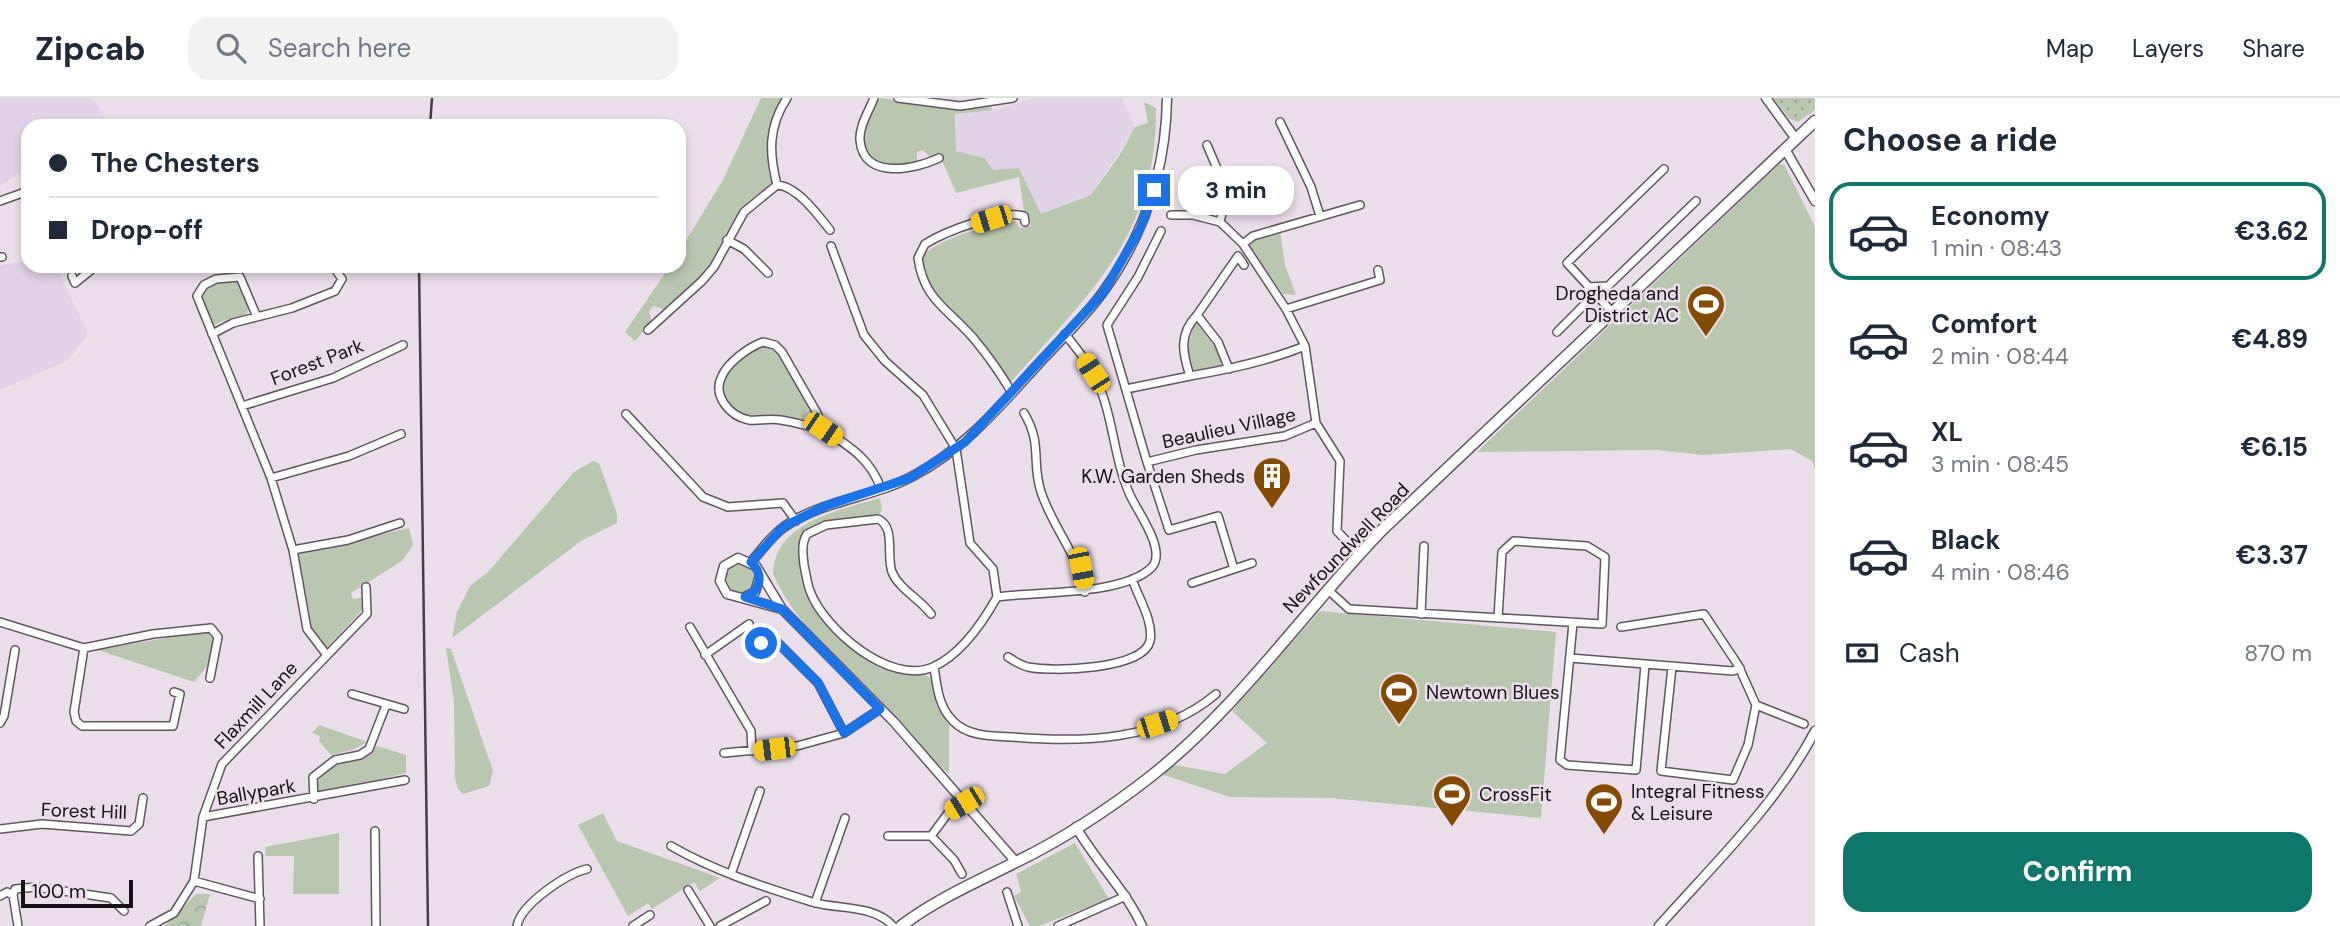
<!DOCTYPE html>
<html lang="en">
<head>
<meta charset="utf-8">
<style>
	:root { --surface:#fff; --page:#f2f2f3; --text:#1f2937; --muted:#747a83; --line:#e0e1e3; --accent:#0f766e }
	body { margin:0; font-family:"DM Sans",sans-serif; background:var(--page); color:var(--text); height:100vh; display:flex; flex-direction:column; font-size:26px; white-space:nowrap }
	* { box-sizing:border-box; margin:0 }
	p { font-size:23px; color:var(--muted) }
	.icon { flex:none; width:38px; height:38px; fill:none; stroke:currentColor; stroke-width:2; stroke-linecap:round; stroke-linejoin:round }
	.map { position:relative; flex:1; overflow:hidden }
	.drawer { display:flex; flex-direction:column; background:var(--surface); width:525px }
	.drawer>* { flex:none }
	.guide { position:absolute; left:21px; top:21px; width:665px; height:154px; border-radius:21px; box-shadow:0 4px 10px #0003; display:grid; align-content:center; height:154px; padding:0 28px; background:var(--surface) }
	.scale { position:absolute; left:21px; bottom:18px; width:112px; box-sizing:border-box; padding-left:7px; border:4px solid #161116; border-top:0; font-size:19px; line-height:24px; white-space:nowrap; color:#161116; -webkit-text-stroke:5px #ebdeeb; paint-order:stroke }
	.end { position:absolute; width:32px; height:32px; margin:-16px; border:9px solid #1a73e8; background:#fff; box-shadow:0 0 0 4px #fff }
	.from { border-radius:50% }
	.bubble { position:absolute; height:49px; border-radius:21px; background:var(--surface); box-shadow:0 4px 10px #0003; font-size:23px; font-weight:700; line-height:49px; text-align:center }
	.car { position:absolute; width:21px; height:42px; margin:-21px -10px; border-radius:9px; box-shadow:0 0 5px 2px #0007; background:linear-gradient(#f5c518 24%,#345 0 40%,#f5c518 0 76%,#345 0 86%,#f5c518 0) }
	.guide b { display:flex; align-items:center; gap:24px; height:66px; font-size:26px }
	.guide b+b { border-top:2px solid var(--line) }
	.guide i { width:18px; height:18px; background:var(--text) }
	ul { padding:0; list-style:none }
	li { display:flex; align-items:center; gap:21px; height:98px; margin:0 14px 10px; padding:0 14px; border:4px solid transparent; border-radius:21px }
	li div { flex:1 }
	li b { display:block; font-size:26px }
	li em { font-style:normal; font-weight:700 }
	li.active { border-color:var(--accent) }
	li>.icon { width:63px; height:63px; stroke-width:1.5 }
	h2 { padding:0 28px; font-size:32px; line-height:84px }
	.pay { display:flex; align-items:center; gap:18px; height:77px; padding:0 28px; font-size:26px }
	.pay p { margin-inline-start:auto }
	.button { display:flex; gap:14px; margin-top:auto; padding:14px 28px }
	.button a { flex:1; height:80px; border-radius:21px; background:var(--accent); color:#fff; font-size:28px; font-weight:700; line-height:80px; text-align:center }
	header { display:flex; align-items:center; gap:42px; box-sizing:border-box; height:98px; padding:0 35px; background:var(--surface); border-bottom:2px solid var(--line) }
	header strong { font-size:33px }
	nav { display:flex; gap:38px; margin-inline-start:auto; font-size:24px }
	.search { width:490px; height:63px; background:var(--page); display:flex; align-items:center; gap:18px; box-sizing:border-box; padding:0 24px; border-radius:21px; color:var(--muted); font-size:26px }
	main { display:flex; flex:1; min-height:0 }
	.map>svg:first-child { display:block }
</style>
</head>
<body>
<header>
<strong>Zipcab</strong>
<div class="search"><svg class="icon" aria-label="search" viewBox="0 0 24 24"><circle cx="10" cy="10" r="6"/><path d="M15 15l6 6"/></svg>Search here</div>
<nav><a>Map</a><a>Layers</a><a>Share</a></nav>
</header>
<main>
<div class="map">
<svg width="1815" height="828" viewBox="0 0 1815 828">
	<defs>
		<pattern id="park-crowns" width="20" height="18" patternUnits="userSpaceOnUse" patternTransform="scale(1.75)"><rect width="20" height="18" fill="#b9c7af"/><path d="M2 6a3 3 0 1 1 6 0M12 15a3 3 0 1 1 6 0" fill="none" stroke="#9eaa96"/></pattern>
		<pattern id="garden-dots" width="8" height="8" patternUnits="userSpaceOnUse" patternTransform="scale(1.75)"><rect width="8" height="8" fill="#b9c7af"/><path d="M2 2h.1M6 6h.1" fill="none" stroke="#9eaa96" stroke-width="1.8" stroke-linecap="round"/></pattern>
	</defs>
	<rect width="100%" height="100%" fill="#ebdeeb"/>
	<!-- education -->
	<path fill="#e1d3e7" d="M 0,0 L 92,0 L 105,19 L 92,28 L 28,28 L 28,70 L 0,88 Z
		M 1034,0 L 1122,0 L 1135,29 L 1091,97 L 1040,117 L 1019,70 L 992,72 L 985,60 L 956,53 L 956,15 L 999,11 Z
		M 28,163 L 28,168 L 56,168 L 88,236 L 67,263 L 0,292 L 0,167 Z"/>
	<!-- grass -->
	<path fill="#b9c7af" d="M 761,0 L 782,0 L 768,33 L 768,68 L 772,84 L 736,119 L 704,177 L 663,211 L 653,208 L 649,214 L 652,223 L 635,243 L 625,234 L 670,168 L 679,168 L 679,154 L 723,82 Z
		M 881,0 L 954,12 L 991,9 L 992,12 L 955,16 L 956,53 L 985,60 L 993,72 L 1019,70 L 1041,116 L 1091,97 L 1119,58 L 1135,29 L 1148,25 L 1144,4 L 1156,10 C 1157,139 1089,195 1011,284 L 927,189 L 921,162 C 926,144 996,124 1015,123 L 1020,130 L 1031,128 L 1027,113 L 1024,113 L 1019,79 L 956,95 L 939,55 L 930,59 L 923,52 L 917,54 L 917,63 C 901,73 864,66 863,42 C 863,30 872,16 876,5 Z
		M 1784,66 L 1815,129 L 1815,371 L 1812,363 L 1791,351 L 1703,357 L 1658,352 L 1477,354 L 1778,67 Z
		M 1280,133 L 1285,167 L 1296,197 L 1283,196 L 1248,146 L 1252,141 Z
		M 219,183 L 238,183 L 249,210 L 246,217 L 231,220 L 212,228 L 200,199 L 204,192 Z
		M 1195,221 L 1223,261 L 1220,269 L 1192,273 L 1188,250 Z
		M 768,249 L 779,256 L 809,307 L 803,321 L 742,317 L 732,309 L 721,290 C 726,273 750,249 768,249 Z
		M 593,363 L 599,365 L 617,416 L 617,425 L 581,443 L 452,540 L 457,514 L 470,488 L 488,474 L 574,374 Z
		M 880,400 L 882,413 L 877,418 L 814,427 C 801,435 799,444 799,459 C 799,500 840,544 873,566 C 892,579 923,571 933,582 L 936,607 L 949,627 L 949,676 C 930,661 916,641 899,623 C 857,580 797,531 773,476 C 774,424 840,412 880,400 Z
		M 409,430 L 413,447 L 402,463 L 351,495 L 353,501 L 361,500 L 363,511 L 327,550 C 304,542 300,479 296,457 Z
		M724 480a16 16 0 1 1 32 0a16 16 0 1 1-32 0Z
		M 1320,513 L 1556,534 L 1541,720 L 1330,700 L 1230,699 L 1161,676 L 1175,667 L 1225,676 L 1267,645 L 1232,613 Z
		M 205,533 L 215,538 L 208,567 L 194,584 L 98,552 Z
		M 446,550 L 451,551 L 493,673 L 489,688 L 463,696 L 458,691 L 455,681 L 454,604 Z
		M 319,627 L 368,644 L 352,652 L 331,657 L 319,643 L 320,638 L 312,635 Z
		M 377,648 L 406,657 L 406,675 L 322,695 L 316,691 C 320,663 344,668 364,659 C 368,657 373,651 377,648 Z
		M 603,715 L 617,743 L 720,780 L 700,793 L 694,784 L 652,811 L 648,805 L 628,818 L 578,727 Z
		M 339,735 L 339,796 L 293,796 L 294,758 L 266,758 L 265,749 Z
		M 1075,745 L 1109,801 L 1039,828 L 1030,828 L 1014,798 L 1021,794 L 1016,776 Z"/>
	<!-- park -->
	<path fill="url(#park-crowns)" d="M 196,796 L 210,796 L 201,828 L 165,828 Z"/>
	<!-- garden -->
	<path fill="url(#garden-dots)" d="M 1773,0 L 1815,0 L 1815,12 L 1798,24 L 1790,21 Z"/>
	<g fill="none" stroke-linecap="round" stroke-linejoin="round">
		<!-- stream -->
		<path stroke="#a9d3e3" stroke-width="2.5" d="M 181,827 L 182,828"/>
		<defs>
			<path id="minor" d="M 874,0 C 869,13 859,28 860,42 C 863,83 916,71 939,60
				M 898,0 L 960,8 L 1013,0
				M 1280,24 L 1311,89 L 1320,118
				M 1207,47 L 1227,94 L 1220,124
				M 777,87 C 769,55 768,29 787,0
				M 777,87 C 797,88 818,117 830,132
				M 0,103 L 28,93
				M 1171,117 L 1193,117 L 1220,124 L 1243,146 L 1286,211 L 1305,248 L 1316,325 L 1340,363 L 1337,433 L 1359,456
				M 727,142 L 744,151 L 768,175
				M 1243,146 L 1253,138 L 1360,107
				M 831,148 L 864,237 L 885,263 L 923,297 L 956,351 L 970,445 L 993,471 L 997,499 C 983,524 960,557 933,569 C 890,588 824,531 810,493 C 807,485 806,476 804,467 C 803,457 801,445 807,436 L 826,427 L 878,421 C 896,429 886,458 892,474 C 899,491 920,501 931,516
				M 0,159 L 2,159
				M 72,178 L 75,185 L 96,168
				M 1286,211 L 1380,182 L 1378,172
				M 1612,214 L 1567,165 L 1664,71
				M 1197,217 L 1238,158 L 1244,167
				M 257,219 L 240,179 L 216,181 L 204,187 L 197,198 L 271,380 L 293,452 L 307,531 L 326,556
				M 648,232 L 702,183 L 714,169 L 744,114 L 777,87
				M 1557,234 L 1586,205 L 1588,189 L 1608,188 L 1696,103
				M 212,236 L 233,225 L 292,210 L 335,193 L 342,181 L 333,168
				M 763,244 L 775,247 L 782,254 L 817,315 L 823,331 C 809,329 795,324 781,322 C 770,320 759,323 749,322 C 729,318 712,297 722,278 C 728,264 749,249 763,244 Z
				M 1229,271 L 1218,244 L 1197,217 C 1179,236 1182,254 1190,278 C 1230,271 1268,263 1305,248
				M 1126,291 L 1190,278
				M 1012,295 C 1001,276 989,259 975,242 C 949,211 924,203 918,160 L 925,146 C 944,134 1003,111 1024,118 L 1025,124
				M 242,308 L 333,280 L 403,247
				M 1024,315 C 1043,347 1031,363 1041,394 C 1053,430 1078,456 1085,494
				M 626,316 L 703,399 L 728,409 L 783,405 L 796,423
				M 823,331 C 849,348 871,361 881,391
				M 1147,364 L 1107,227 L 1138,179 L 1161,133
				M 271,380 L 349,358 L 401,336
				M 293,452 L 348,442 L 400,425
				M 1234,471 L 1252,465
				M 1192,485 L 1234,471 L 1218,418 L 1169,432 L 1147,364 L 1196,352 L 1285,338 L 1316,325
				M 1327,491 L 1349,511 L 1602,526 L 1605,459 L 1587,448 L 1514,443 L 1502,454 L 1498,520
				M 997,499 C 1036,493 1124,498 1152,469 C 1167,452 1137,413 1130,397 C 1112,357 1114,314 1093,275 C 1086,261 1075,249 1065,236
				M 1421,516 L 1424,448
				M 0,524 L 84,550 L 153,536 L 211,530 L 218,539 L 210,580
				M 1573,525 L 1560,662 L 1567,667 L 1636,672 L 1645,567
				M 690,529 L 751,633 L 752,653
				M 1621,529 L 1704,516 L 1738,567 L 1756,607
				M 762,545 L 771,538 L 818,585 L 844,635 L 880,611
				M 84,550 L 74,614 L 76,623 L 82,628 L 173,628 L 180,596 L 174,594
				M 705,557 L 749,526
				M 1008,559 C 1014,563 1020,567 1028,569 C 1051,574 1143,572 1150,543 C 1154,524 1138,499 1132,481
				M 1570,560 L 1733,573 L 1740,570
				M 934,569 C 937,588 938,608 953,623 C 968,639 993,638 1013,639 C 1082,645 1161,643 1216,596
				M 1672,569 L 1661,673 L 1733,682 L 1748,647 L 1756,607 L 1804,626
				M 352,596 L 404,611
				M 0,625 L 4,618 L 15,552
				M 724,655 L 797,648 L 844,635
				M 314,701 L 313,679 L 335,662 L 360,657 L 369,651 L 386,607
				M 203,719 L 405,682
				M 0,731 L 42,726 L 131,733 L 139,726 L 143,700
				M 375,733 L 376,828
				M 888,738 L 931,738
				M 671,748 C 714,773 764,789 812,804 C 839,812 873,806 893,828
				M 258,758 L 260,828
				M 731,776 L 760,693
				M 962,776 L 954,762 L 931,738 L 949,714 L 964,705
				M 194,783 L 260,801
				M 688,792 L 710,828
				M 1007,794 L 1018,828
				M 13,797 L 18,828
				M 0,798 L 7,794 L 13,797 L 15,791 L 36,789 L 111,800 L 124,813
				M 815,805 L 845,720
				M 150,828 L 174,815 L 194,783 L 203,719 L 222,666 L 367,516 L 366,489
				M 517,828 C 521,806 566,776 587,771
				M 633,828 L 650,817
				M 720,828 L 766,803
				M 1058,828 L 1126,798"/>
			<path id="tertiary" d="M 1766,0 L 1796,41
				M 1785,51 L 1815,103
				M 751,464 C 761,453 772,437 784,429 C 822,402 872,400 913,378 C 962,352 995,314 1032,273 C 1055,247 1082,223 1103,194 C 1145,136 1166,71 1167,0
				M 745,499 L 755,494 L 760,478
				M 782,511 L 727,496 L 720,483 L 724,468 L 738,460 L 756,468 L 782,511 L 894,624 L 1016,764
				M 1076,729 C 1096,764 1125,791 1142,828
				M 1659,828 C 1713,767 1777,706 1815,633"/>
			<path id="secondary" d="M 901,828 C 937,801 976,784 1016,764 C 1063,741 1109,711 1150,679 C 1239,609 1304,513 1382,432 L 1815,23"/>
		</defs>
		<!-- minor casing -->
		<use href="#minor" stroke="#615561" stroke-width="10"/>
		<!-- tertiary casing -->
		<use href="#tertiary" stroke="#615561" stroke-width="11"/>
		<!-- secondary casing -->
		<use href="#secondary" stroke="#615561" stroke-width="13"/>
		<!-- minor -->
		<use href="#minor" stroke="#fff" stroke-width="7"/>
		<!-- tertiary -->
		<use href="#tertiary" stroke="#fff" stroke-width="8"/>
		<!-- secondary -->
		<use href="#secondary" stroke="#fff" stroke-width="10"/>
		<!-- rail -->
		<path stroke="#453e45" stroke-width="2.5" d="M 430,28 L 432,0
			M 419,168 L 428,828"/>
	</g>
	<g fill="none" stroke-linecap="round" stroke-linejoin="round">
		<!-- route -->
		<path stroke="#1a73e8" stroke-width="9" d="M 761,545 L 771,538 L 818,585 L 844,635 L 880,611 L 782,511 L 745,499 C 761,493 764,476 751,464 L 783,429 L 825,408 L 910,380 L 965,344 L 1103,195 L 1140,131 L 1154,92"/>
	</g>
	<!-- icons -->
	<defs>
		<symbol id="stadium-pin" viewBox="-11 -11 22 30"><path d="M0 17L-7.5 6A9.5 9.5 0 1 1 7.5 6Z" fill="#864b03" stroke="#ebdeeb"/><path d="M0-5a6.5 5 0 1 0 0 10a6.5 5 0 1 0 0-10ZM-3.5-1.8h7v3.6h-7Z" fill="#fff"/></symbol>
		<symbol id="building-pin" viewBox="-11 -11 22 30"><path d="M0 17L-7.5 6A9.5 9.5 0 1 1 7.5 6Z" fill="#864b03" stroke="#ebdeeb"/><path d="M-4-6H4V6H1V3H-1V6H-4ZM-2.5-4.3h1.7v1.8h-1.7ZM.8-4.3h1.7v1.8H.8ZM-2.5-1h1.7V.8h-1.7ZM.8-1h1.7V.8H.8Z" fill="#fff"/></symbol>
	</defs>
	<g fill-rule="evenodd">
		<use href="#stadium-pin" x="1684" y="184" width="44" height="60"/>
		<use href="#building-pin" x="1250" y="356" width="44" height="60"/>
		<use href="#stadium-pin" x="1377" y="572" width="44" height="60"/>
		<use href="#stadium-pin" x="1430" y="674" width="44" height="60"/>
		<use href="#stadium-pin" x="1582" y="682" width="44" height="60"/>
	</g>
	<g text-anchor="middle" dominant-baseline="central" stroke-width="5" stroke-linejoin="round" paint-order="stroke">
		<!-- poi labels -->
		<g font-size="19" fill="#161116" stroke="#ebdeeb" text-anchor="start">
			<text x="1679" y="195" text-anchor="end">Drogheda and<tspan x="1679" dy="22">District AC</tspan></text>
			<text x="1245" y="378" text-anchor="end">K.W. Garden Sheds</text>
			<text x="1426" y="594">Newtown Blues</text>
			<text x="1631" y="693">Integral Fitness<tspan x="1631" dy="22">&amp; Leisure</tspan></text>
			<text x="1479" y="696">CrossFit</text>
		</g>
		<!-- street labels -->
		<g font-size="19" fill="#161116" stroke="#ebdeeb">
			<text transform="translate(317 264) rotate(-21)">Forest Park</text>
			<text transform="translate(1229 330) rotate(-12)">Beaulieu Village</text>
			<text transform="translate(1346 450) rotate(-46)">Newfoundwell Road</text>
			<text transform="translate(256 607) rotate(-47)">Flaxmill Lane</text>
			<text transform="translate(256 694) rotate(-10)">Ballypark</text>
			<text transform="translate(84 713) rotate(2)">Forest Hill</text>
		</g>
	</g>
</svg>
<div class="scale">100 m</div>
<i class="end from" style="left:761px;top:545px"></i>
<i class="end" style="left:1154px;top:92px"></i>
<div class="bubble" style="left:1178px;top:68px;width:116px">3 min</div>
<i class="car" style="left:991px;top:121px;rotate:253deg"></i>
<i class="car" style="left:1093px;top:275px;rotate:327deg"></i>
<i class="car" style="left:823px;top:331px;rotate:124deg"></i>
<i class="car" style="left:1081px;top:470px;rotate:169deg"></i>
<i class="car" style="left:1157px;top:626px;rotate:72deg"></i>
<i class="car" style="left:774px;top:651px;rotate:263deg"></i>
<i class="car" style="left:964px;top:705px;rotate:239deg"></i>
<div class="guide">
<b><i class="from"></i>The Chesters</b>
<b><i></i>Drop-off</b>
</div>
</div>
<section class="drawer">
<h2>Choose a ride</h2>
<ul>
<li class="active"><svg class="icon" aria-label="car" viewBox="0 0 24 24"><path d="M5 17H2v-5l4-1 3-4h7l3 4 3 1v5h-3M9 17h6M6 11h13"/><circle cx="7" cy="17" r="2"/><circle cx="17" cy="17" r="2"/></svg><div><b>Economy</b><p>1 min · 08:43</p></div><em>€3.62</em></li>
<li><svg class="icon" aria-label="car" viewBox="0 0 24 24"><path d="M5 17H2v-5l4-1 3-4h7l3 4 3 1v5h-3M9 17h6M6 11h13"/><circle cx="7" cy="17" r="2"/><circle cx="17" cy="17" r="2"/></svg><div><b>Comfort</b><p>2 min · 08:44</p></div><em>€4.89</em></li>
<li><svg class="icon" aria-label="car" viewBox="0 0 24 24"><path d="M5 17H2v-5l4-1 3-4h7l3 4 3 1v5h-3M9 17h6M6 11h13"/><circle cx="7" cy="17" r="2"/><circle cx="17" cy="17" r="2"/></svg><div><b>XL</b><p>3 min · 08:45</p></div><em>€6.15</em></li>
<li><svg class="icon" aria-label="car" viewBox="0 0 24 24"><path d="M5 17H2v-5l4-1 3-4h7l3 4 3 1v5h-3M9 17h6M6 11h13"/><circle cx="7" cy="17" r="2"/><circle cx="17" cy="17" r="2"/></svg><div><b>Black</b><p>4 min · 08:46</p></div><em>€3.37</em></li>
</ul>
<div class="pay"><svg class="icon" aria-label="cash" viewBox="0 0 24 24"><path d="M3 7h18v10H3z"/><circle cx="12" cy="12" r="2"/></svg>Cash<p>870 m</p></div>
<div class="button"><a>Confirm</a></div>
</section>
</main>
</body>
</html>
